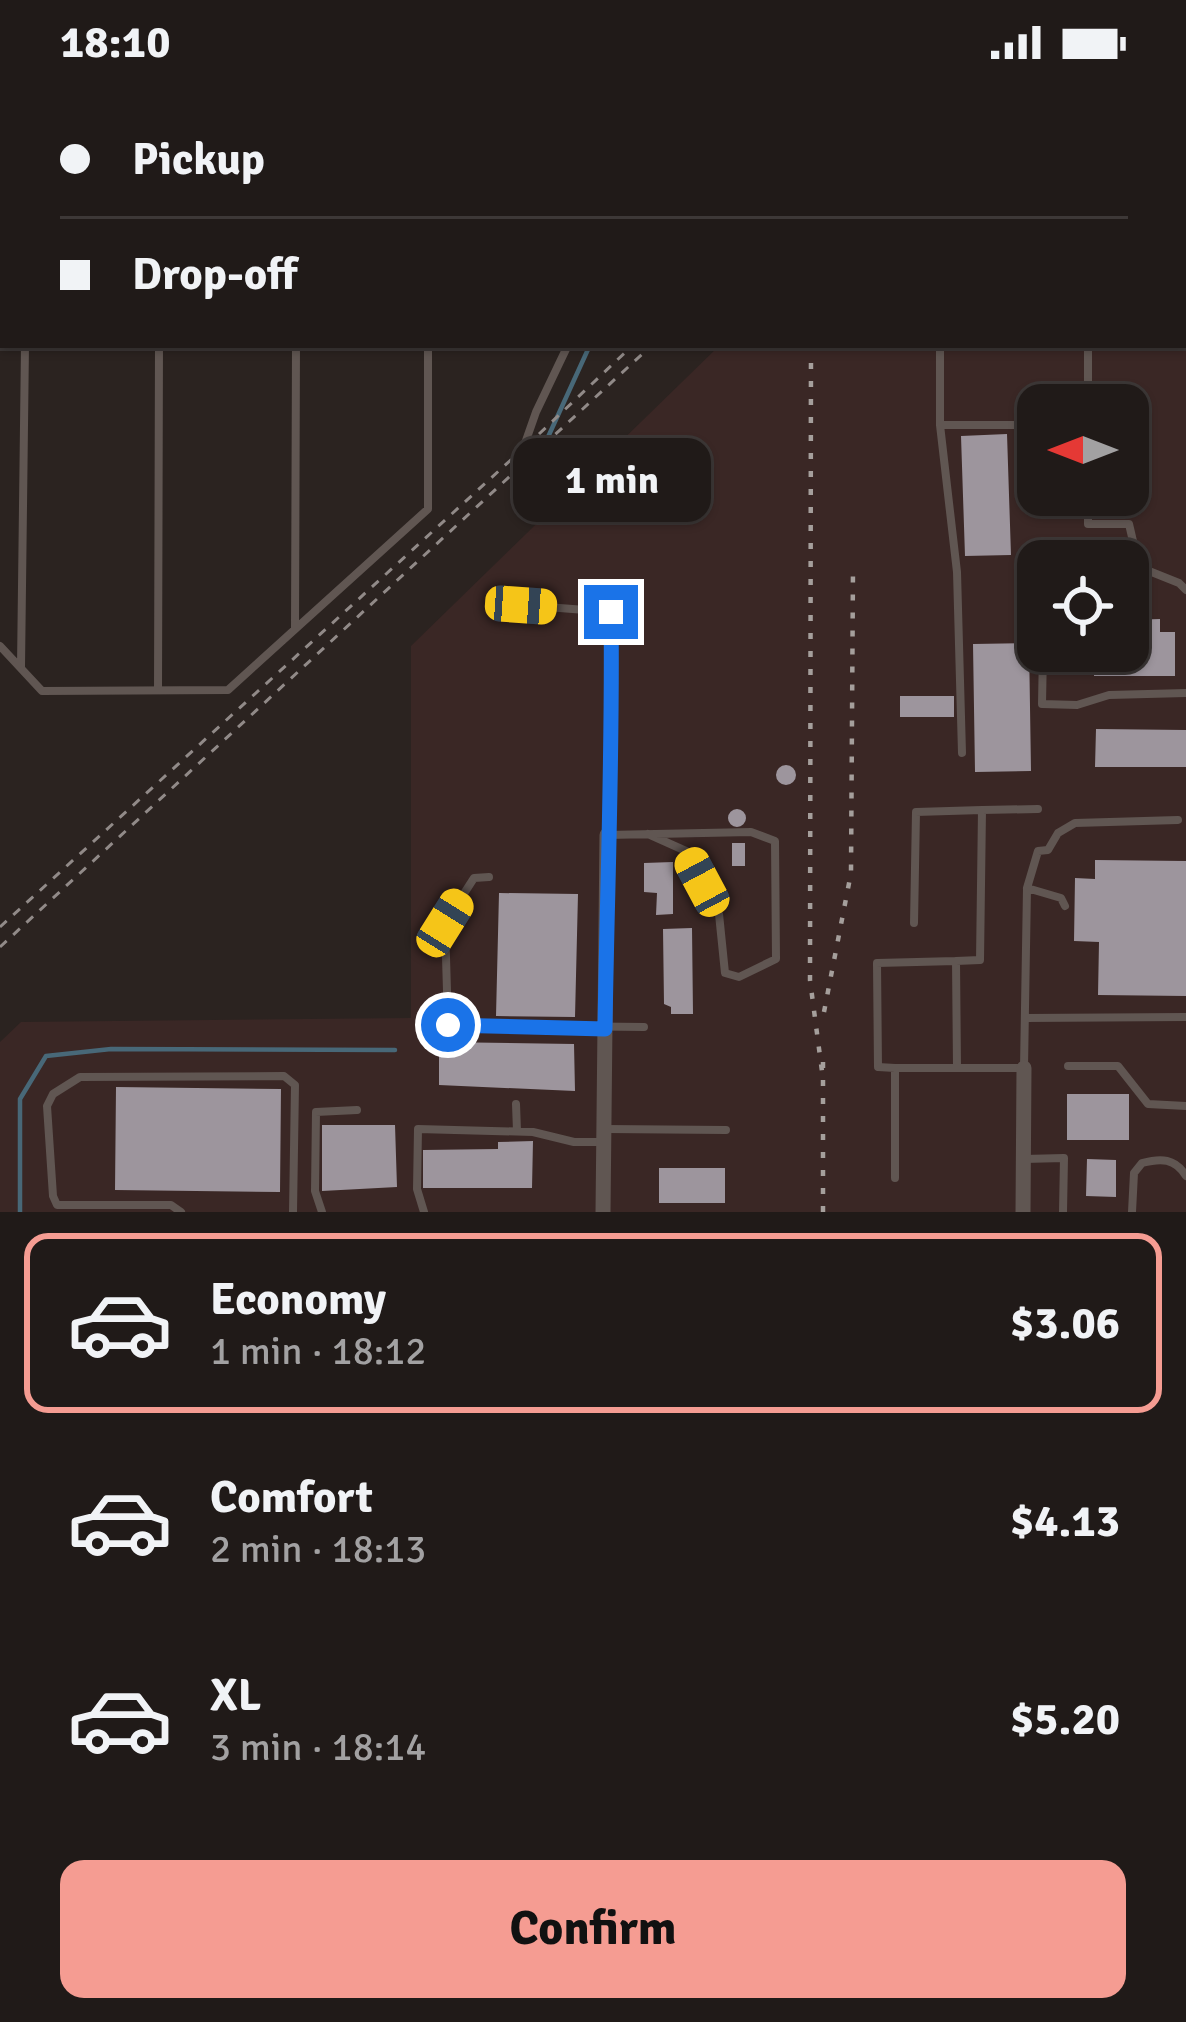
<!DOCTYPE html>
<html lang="en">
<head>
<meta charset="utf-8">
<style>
	:root { --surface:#201a18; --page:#282321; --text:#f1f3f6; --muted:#a2a1a2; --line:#3d3837; --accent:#f59c92 }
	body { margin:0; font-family:Signika,sans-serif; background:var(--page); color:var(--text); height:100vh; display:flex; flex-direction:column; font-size:45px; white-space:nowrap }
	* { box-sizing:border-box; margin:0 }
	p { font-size:39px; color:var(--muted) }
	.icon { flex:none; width:66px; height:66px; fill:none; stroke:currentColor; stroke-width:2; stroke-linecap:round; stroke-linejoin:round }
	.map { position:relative; height:1128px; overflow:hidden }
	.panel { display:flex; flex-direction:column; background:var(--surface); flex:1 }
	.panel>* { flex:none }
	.hud { position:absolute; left:0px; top:0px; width:1188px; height:264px; box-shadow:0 3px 9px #0004,0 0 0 3px var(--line); display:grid; align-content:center; height:264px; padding:0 60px; background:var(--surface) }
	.needle { width:78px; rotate:270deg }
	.controls { position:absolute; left:1017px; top:300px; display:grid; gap:24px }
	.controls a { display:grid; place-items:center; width:132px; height:132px; border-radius:24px; background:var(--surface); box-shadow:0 3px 9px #0004,0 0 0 3px var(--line); font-size:60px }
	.end { position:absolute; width:54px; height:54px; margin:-27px; border:15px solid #1a73e8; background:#fff; box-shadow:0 0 0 6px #fff }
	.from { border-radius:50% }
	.bubble { position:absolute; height:84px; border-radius:24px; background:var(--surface); box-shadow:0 3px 9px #0004,0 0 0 3px var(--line); font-size:39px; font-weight:700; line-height:84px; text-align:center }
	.car { position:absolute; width:36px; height:72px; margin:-36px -18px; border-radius:15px; box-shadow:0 0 9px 3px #0007; background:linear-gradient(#f5c518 24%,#345 0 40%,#f5c518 0 76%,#345 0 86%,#f5c518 0) }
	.hud b { display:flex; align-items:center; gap:42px; height:114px; font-size:45px }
	.hud b+b { border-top:3px solid var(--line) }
	.hud i { width:30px; height:30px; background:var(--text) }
	ul { padding:21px 0 0; list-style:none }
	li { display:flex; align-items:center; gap:36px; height:180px; margin:0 24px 18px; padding:0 36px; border:6px solid transparent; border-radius:24px }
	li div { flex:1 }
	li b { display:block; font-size:45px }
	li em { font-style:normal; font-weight:700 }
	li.active { border-color:var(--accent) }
	li>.icon { width:108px; height:108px; stroke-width:1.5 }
	.cta { display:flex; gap:24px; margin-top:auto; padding:24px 60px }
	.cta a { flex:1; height:138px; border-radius:24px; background:var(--accent); color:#111; font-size:48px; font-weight:700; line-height:138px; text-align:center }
	.status { display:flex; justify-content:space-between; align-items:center; height:84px; padding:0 60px; background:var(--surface); direction:ltr }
	.status svg { height:33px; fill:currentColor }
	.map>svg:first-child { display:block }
</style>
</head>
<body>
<div class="status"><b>18:10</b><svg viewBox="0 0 49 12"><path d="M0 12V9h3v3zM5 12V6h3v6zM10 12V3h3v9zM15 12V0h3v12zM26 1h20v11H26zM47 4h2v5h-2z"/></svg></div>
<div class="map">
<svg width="1186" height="1128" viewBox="0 0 1186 1128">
	<rect width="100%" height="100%" fill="#2b2320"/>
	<!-- industrial -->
	<path fill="#3a2725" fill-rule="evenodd" d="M 1007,0 L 1186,0 L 1186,1128 L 0,1128 L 0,958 L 21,938 L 411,934 L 411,562 L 720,261 L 1185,261 L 1185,3 L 1004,3 ZM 1038,321 L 1128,321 L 1128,411 L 1038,411 ZM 1038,477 L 1128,477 L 1128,567 L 1038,567 Z"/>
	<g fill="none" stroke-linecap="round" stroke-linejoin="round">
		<!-- stream -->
		<path stroke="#486878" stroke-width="4.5" d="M 717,3 L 718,0
			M 517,421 L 590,261
			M 20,1128 L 20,1015 L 46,972 L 111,965 L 395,966"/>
	</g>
	<!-- building -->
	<path fill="#9d959d" d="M 1007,350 L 1011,471 L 965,472 L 961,352 Z
		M 1160,535 L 1160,548 L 1175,548 L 1175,592 L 1094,592 L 1094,567 L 1128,567 L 1128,536 Z
		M 1029,559 L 1031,687 L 975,688 L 973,560 Z
		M 900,612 L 954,612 L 954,633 L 900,633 Z
		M 1096,645 L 1186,646 L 1186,683 L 1095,683 Z
		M776 691a10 10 0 1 1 20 0a10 10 0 1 1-20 0Z
		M728 734a9 9 0 1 1 18 0a9 9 0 1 1-18 0Z
		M 732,759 L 745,759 L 745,782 L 732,782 Z
		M 1095,776 L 1186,777 L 1186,912 L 1098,911 L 1099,858 L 1074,857 L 1075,794 L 1095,795 Z
		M 673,778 L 673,830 L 656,831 L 657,809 L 644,808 L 644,779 Z
		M 499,809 L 578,810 L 575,933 L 496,932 Z
		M 692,844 L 693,930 L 671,930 L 671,923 L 664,920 L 663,845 Z
		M 439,958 L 574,960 L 575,1007 L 439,1001 Z
		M 116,1003 L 281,1005 L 280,1108 L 115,1106 Z
		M 1067,1010 L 1129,1010 L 1129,1056 L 1067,1056 Z
		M 322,1041 L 395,1041 L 397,1103 L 322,1107 Z
		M 533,1057 L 532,1104 L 423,1104 L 423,1066 L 498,1065 L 498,1058 Z
		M 1087,1075 L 1116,1076 L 1116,1113 L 1086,1112 Z
		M 659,1084 L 725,1084 L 725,1119 L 659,1119 Z"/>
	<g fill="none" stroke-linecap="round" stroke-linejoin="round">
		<!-- path -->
		<path stroke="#918a88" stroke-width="3" stroke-dasharray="9 9" stroke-linecap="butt" d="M 912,3 L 916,0
			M 933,3 L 936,0
			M 539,350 L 633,261
			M 0,843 L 514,373
			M 0,863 L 652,261"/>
		<!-- service -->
		<path stroke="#605652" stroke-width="8" d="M 428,0 L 428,3
			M 113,3 L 117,0
			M 163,3 L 168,0
			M 216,3 L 221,0
			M 296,3 L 296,0
			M 566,3 L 566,0
			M 695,3 L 696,0
			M 808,3 L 809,0
			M 890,3 L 893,0
			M 0,33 L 3,33
			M 0,120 L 3,117
			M 0,156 L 3,154
			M 940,261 L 940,341
			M 1088,261 L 1088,321
			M 523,365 L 536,328 L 568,261
			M 1088,411 L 1088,440 L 1129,440 L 1139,483 L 1179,499 L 1186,506
			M 1046,477 L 1046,472
			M 521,521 L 611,528 L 613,717 L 607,751 L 751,748 L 775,757 L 776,875 L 739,893 L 725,889 L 719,830 L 686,767 L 648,750
			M 295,545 L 296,261
			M 0,562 L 42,607 L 228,606 L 428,425 L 428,261
			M 1043,567 L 1042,620 L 1077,621 L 1109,611 L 1186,609
			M 21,583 L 25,261
			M 158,606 L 159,261
			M 962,669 L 957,488 L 940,341 L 1038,341
			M 982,726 L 1038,725
			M 489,793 L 474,794 L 445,839 L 448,941 L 644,943
			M 1027,804 L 1061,814 L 1065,822
			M 914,839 L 916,728 L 982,726 L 980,876 L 956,877 L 957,983
			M 1025,934 L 1186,933
			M 1068,982 L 1118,982 L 1148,1020 L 1186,1022
			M 895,984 L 878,983 L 877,879 L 956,877
			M 516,1020 L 517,1047
			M 606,1045 L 726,1046
			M 1024,1075 L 1064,1074 L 1063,1128
			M 895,1094 L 895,984 L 1024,984 L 1027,804 L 1038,767 L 1048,766 L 1058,749 L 1075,739 L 1178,736
			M 181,1128 L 171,1121 L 57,1121 L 53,1112 L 47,1022 L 53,1010 L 80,993 L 284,992 L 295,1001 L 293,1128
			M 322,1128 L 315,1107 L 316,1028 L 357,1026
			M 424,1128 L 417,1105 L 418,1045 L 533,1048 L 574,1058 L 604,1058
			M 1132,1128 L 1134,1089 L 1142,1079 C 1161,1074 1175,1074 1186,1092"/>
		<!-- minor -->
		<path stroke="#605652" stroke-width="15" d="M 603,1128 L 607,751
			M 1023,1128 L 1024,984"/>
		<!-- rail -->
		<path stroke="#a59f9c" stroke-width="4.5" stroke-dasharray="6 12" stroke-linecap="butt" d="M 811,261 L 810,896 L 823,995
			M 824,928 L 851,789 L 853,484
			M 823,1128 L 823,978"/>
	</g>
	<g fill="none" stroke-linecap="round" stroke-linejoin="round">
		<!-- route -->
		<path stroke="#1a73e8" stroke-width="15" d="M 448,941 L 605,945 C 607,805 613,668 611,528"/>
	</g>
</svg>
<div class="controls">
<a><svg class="needle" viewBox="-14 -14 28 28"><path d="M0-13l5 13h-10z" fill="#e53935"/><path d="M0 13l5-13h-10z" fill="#a2a1a2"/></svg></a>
<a><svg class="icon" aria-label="locate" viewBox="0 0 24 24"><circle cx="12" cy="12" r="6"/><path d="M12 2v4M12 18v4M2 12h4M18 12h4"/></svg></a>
</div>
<i class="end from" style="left:448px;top:941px"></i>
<i class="end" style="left:611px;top:528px"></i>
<div class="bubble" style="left:513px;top:354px;width:198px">1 min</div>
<i class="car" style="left:521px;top:521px;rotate:94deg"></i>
<i class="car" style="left:702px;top:798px;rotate:332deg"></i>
<i class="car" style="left:445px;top:839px;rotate:32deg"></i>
<div class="hud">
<b><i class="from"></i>Pickup</b>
<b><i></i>Drop-off</b>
</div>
</div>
<section class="panel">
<ul>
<li class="active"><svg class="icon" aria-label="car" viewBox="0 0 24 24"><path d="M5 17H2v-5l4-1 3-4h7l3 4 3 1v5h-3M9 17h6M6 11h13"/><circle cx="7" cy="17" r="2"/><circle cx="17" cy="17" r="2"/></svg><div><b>Economy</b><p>1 min · 18:12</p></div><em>$3.06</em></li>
<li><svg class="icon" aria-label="car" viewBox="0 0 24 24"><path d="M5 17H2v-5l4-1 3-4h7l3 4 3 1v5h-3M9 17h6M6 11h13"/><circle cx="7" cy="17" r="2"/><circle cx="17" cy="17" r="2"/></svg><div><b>Comfort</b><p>2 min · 18:13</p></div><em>$4.13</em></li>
<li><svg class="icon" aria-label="car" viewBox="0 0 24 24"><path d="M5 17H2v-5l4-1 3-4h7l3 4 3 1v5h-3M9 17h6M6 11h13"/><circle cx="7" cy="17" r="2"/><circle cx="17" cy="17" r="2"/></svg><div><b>XL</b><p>3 min · 18:14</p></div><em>$5.20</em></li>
</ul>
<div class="cta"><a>Confirm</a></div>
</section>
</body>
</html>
